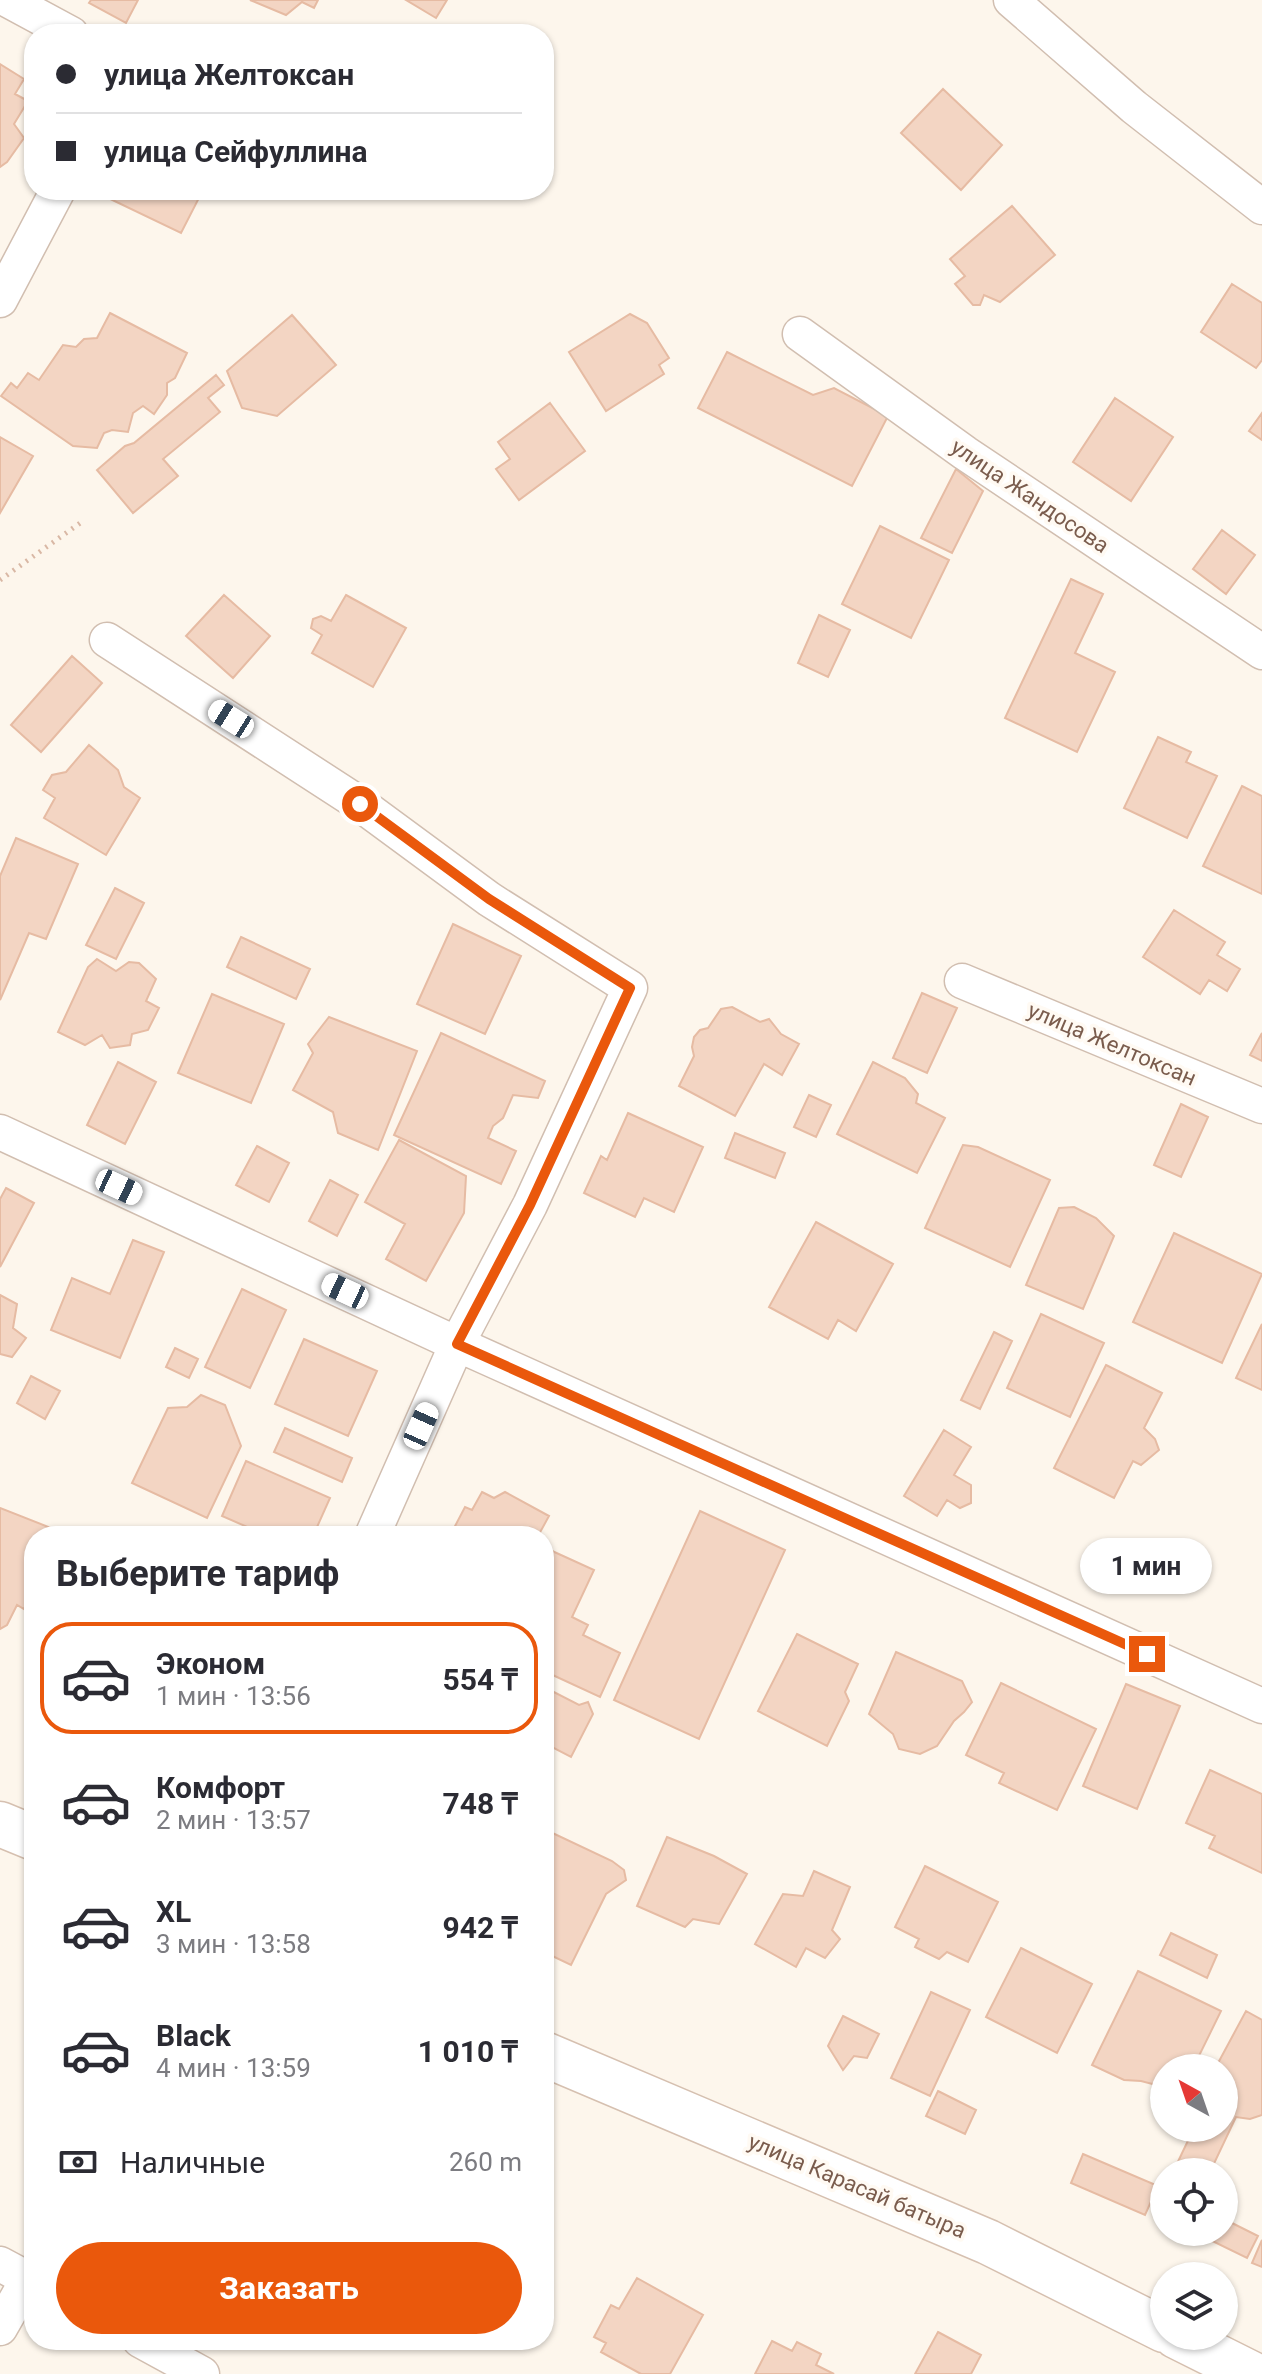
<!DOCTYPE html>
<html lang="ru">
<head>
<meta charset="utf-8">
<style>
	:root { --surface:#fff; --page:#f7f7f7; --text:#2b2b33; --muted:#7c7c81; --line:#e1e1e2; --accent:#ea580c }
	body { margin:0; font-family:Roboto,sans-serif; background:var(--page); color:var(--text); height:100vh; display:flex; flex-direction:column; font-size:30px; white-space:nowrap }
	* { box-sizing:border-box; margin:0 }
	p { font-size:26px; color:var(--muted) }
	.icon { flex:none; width:44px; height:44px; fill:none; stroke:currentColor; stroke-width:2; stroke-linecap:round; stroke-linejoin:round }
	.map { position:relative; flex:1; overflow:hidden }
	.sheet { position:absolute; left:24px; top:1526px; width:530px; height:824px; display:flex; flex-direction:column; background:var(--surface); border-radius:32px; box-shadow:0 2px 6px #0004 }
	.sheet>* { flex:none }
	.top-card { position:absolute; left:24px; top:24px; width:530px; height:176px; border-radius:32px; box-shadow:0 2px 6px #0004; display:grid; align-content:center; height:176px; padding:0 32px; background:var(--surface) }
	.needle { width:52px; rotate:320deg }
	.buttons { position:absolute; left:1150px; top:2054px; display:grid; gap:16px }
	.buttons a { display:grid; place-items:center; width:88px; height:88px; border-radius:50%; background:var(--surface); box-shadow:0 2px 6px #0004; font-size:40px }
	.end { position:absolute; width:36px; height:36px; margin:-18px; border:10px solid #ea580c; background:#fff; box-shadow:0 0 0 4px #fff }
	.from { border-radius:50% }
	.bubble { position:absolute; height:56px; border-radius:28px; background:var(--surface); box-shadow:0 2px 6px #0004; font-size:26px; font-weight:700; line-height:56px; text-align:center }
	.car { position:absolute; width:24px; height:48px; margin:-24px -12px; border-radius:10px; box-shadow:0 0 6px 2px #0007; background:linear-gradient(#fff 24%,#345 0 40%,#fff 0 76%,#345 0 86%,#fff 0) }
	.top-card b { display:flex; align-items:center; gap:28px; height:76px; font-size:30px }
	.top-card b+b { border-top:2px solid var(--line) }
	.top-card i { width:20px; height:20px; background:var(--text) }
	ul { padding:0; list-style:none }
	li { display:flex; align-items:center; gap:24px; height:112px; margin:0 16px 12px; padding:0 16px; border:4px solid transparent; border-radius:32px }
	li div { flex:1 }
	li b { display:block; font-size:30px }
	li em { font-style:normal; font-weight:700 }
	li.current { border-color:var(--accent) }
	li>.icon { width:72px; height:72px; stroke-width:1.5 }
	h2 { padding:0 32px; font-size:36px; line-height:96px }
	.pay { display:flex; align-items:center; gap:20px; height:88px; padding:0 32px; font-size:30px }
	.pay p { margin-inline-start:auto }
	.primary-button { display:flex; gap:16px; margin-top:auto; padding:16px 32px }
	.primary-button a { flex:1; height:92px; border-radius:48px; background:var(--accent); color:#fff; font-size:32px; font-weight:700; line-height:92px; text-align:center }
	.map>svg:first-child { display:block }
</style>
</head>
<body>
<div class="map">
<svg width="1262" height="2374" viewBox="0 0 1262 2374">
	<rect width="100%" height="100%" fill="#fdf6ec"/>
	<!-- building -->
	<path fill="#f3d5c3" stroke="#e6bba3" stroke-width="2" d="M 91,0 L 138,0 L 126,23 L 89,3 Z
		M 250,0 L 318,0 L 314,8 L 302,2 L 286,15 Z
		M 406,0 L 447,0 L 436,18 Z
		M 0,64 L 24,79 L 15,94 L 28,101 L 14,124 L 24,138 L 7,162 L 0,167 Z
		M 943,89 L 1002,145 L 961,190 L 901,133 Z
		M 107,190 L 203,190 L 181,233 L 104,196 Z
		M 1012,206 L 1055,255 L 1000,302 L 984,295 L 980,305 L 973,305 L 955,284 L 965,276 L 950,259 Z
		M 1232,284 L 1262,303 L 1262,360 L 1256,368 L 1201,332 Z
		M 110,313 L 187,353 L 175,378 L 167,383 L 167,395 L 154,414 L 143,406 L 133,413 L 128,432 L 112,430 L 104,433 L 97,448 L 73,446 L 1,396 L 11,383 L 17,388 L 28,373 L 39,380 L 63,345 L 76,347 L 84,339 L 97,338 Z
		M 630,314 L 647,323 L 669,358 L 659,365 L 664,374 L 606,411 L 569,352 Z
		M 292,315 L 336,365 L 277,416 L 242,408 L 227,371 Z
		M 727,352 L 813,395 L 834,388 L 888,416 L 852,486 L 698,408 Z
		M 216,375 L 224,385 L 208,398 L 220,412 L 163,459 L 178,476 L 133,513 L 97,470 L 125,446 L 134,443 Z
		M 1115,398 L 1173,437 L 1131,501 L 1073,462 Z
		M 550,403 L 585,451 L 519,500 L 496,469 L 510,459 L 498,442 Z
		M 1262,413 L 1262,440 L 1249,431 Z
		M 0,437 L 33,456 L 0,513 Z
		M 956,469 L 983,491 L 952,553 L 921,538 Z
		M 880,526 L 949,560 L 911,638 L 842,604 Z
		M 1222,530 L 1255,555 L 1226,594 L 1193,569 Z
		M 1071,579 L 1103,594 L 1075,653 L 1115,672 L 1077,752 L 1005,718 Z
		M 224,595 L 270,636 L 233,678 L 186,636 Z
		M 346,595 L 406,628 L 373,687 L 312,653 L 322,635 L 311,628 L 313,619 L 321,616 L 331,621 Z
		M 819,615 L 850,630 L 828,677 L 798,663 Z
		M 72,656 L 102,683 L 41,752 L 11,725 Z
		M 1158,737 L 1191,752 L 1186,762 L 1217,776 L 1187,838 L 1124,808 Z
		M 89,745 L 118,770 L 124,787 L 140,798 L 106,855 L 44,818 L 55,798 L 43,790 L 52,775 L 66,772 Z
		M 1242,786 L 1262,796 L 1262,894 L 1203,866 Z
		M 16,838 L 78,864 L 46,939 L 29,933 L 0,1000 L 0,876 Z
		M 115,888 L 144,903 L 116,959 L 86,945 Z
		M 1174,910 L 1225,942 L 1217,955 L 1240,969 L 1227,991 L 1209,980 L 1200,994 L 1143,957 Z
		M 453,924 L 521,956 L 485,1034 L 417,1004 Z
		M 241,937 L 310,969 L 296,999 L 227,967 Z
		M 97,959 L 116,971 L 129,962 L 139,963 L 156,979 L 146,1001 L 159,1008 L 148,1030 L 132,1034 L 130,1045 L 110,1048 L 102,1035 L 85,1045 L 58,1032 L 88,967 Z
		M 922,993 L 957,1008 L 927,1073 L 893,1058 Z
		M 212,994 L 284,1024 L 251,1103 L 178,1073 Z
		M 732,1007 L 760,1022 L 769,1019 L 781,1034 L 799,1044 L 782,1075 L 764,1064 L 735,1116 L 679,1086 L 694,1056 L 692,1047 L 694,1037 L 700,1030 L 708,1028 L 721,1009 Z
		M 329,1017 L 417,1051 L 378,1150 L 338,1133 L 333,1112 L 293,1090 L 313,1053 L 308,1044 Z
		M 441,1033 L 545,1081 L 538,1098 L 513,1095 L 503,1118 L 493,1126 L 488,1138 L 516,1151 L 501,1184 L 394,1135 Z
		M 1262,1033 L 1262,1061 L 1250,1055 Z
		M 118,1062 L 156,1082 L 125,1144 L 87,1125 Z
		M 873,1062 L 905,1078 L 918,1094 L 916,1103 L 945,1118 L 917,1173 L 837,1134 Z
		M 809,1095 L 831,1105 L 816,1137 L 794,1127 Z
		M 1181,1104 L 1208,1117 L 1181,1177 L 1154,1165 Z
		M 628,1113 L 703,1147 L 674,1212 L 644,1198 L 635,1217 L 584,1193 L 601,1156 L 607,1160 Z
		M 735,1133 L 785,1153 L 775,1178 L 725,1158 Z
		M 399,1140 L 466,1176 L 464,1213 L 426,1281 L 386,1259 L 405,1224 L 365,1202 Z
		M 963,1145 L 978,1147 L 1050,1180 L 1010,1267 L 925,1228 Z
		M 257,1146 L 289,1163 L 269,1202 L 236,1185 Z
		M 330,1180 L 358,1195 L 337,1236 L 309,1221 Z
		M 6,1188 L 34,1203 L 0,1267 L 0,1199 Z
		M 1074,1207 L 1096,1218 L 1114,1236 L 1083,1309 L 1026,1285 L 1059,1208 Z
		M 816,1222 L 893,1264 L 856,1331 L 838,1320 L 828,1339 L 769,1307 Z
		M 1174,1233 L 1262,1274 L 1222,1363 L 1133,1322 Z
		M 133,1240 L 164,1252 L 120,1358 L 51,1330 L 72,1278 L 110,1294 Z
		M 242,1289 L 286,1310 L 250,1388 L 205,1367 Z
		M 0,1295 L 17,1304 L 13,1328 L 26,1338 L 12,1357 L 0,1354 Z
		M 1041,1314 L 1104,1343 L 1070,1417 L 1007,1388 Z
		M 1262,1324 L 1262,1390 L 1236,1378 Z
		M 994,1332 L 1012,1341 L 980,1409 L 961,1400 Z
		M 304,1339 L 377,1371 L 348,1436 L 275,1404 Z
		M 175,1348 L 198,1359 L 189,1378 L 166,1367 Z
		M 1106,1365 L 1162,1393 L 1144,1428 L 1155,1439 L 1159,1450 L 1141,1465 L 1133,1461 L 1114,1498 L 1054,1468 Z
		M 31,1376 L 60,1391 L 45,1419 L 17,1403 Z
		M 201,1395 L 225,1405 L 241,1446 L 207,1518 L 132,1483 L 168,1408 L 187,1407 Z
		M 285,1428 L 352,1458 L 342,1482 L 274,1452 Z
		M 944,1430 L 971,1447 L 954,1475 L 971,1485 L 971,1503 L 960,1508 L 947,1500 L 937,1516 L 904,1496 Z
		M 246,1461 L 330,1498 L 313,1536 L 268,1536 L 222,1516 Z
		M 482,1492 L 494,1498 L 505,1492 L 549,1516 L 538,1536 L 459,1536 L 460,1534 L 453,1530 L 465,1507 L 472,1510 Z
		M 0,1508 L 51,1528 L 48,1536 L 34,1536 L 34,1590 L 24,1609 L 17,1605 L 7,1625 L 0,1629 Z
		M 700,1511 L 785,1550 L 699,1739 L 614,1700 Z
		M 550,1550 L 594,1570 L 572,1617 L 588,1625 L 583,1635 L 620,1653 L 600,1697 L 544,1671 L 544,1561 Z
		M 797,1634 L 858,1664 L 845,1692 L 849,1701 L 827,1746 L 758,1711 Z
		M 896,1652 L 962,1681 L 972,1702 L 964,1712 L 954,1721 L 937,1746 L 920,1754 L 899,1749 L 893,1734 L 869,1714 Z
		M 1001,1683 L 1096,1729 L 1057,1810 L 999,1783 L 1004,1773 L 966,1755 Z
		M 1126,1684 L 1180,1706 L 1137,1809 L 1083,1786 Z
		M 544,1687 L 579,1705 L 588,1702 L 593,1714 L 571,1757 L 544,1743 Z
		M 1210,1770 L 1262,1794 L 1262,1873 L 1209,1848 L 1215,1836 L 1186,1823 Z
		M 544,1829 L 612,1861 L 624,1870 L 626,1880 L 606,1894 L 571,1965 L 544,1952 Z
		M 667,1837 L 714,1856 L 747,1874 L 719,1924 L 693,1919 L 685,1927 L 637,1906 Z
		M 925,1866 L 998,1902 L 968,1962 L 947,1952 L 939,1959 L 915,1947 L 919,1939 L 895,1927 Z
		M 814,1871 L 850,1887 L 832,1930 L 840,1939 L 825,1958 L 806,1948 L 796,1967 L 755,1944 L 783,1894 L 803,1896 Z
		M 1171,1933 L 1217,1955 L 1207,1978 L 1160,1955 Z
		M 1021,1948 L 1092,1984 L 1057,2053 L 986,2017 Z
		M 1138,1971 L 1221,2011 L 1193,2068 L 1164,2068 L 1164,2085 L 1160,2086 L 1141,2081 L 1124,2080 L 1092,2065 Z
		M 931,1992 L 970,2010 L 930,2096 L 891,2078 Z
		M 1246,2011 L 1262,2020 L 1262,2115 L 1250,2119 L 1236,2117 L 1210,2172 L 1173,2172 L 1194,2128 L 1224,2128 L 1224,2068 L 1219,2068 L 1217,2065 Z
		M 843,2016 L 879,2034 L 867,2058 L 854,2056 L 843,2070 L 828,2046 Z
		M 938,2091 L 976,2110 L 965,2134 L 926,2116 Z
		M 1083,2154 L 1158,2186 L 1145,2215 L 1071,2183 Z
		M 1164,2191 L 1164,2217 L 1154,2212 Z
		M 1224,2219 L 1258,2236 L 1247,2258 L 1194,2232 L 1224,2232 Z
		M 1262,2240 L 1262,2267 L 1252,2263 Z
		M 637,2278 L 703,2315 L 670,2374 L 641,2374 L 601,2352 L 606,2343 L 594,2337 L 611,2305 L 619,2309 Z
		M 938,2332 L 981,2355 L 971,2374 L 915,2374 Z
		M 772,2341 L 792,2351 L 797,2342 L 821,2354 L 816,2365 L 834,2374 L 755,2374 Z"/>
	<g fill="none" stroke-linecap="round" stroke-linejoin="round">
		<defs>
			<path id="street" d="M 8,0 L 71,34
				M 1011,0 L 1134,107 L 1262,207
				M 0,300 L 58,190
				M 800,334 L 965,453 L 1262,652
				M 107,640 L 360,804 L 489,899 L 630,988 L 530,1205 L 457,1344 L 372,1536
				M 962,981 L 1262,1106
				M 0,1132 L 457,1344 L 1262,1706
				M 0,2264 L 28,2279 L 0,2328
				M 140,2340 L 202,2374"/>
			<path id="secondary" d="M 0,1824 L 34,1838
				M 544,2054 L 988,2242 L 1164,2330
				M 1176,2336 L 1252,2374"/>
		</defs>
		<!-- street casing -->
		<use href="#street" stroke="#d1beb0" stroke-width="37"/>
		<!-- secondary casing -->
		<use href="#secondary" stroke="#d6c0b0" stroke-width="47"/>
		<!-- path -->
		<path stroke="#d9b8a5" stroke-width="5" stroke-dasharray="2 6" stroke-linecap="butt" d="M 0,580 L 83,521"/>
		<!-- street -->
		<use href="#street" stroke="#fff" stroke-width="34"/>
		<!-- secondary -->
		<use href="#secondary" stroke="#fff" stroke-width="44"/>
	</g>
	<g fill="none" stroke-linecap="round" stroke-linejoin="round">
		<!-- route -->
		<path stroke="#ea580c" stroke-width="10" d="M 360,804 L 489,899 L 630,988 L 530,1205 L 457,1344 L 1147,1654"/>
	</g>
	<g text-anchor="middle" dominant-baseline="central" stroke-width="7" stroke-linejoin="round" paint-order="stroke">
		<!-- street labels -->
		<g font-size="22" fill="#7a5c4d" stroke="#fffaf3">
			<text transform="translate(1030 496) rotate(34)">улица Жандосова</text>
			<text transform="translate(1112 1044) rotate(23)">улица Желтоксан</text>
			<text transform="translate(857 2186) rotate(23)">улица Карасай батыра</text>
		</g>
	</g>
</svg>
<div class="buttons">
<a><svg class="needle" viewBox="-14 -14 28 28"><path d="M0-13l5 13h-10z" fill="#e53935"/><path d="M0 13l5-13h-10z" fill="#7c7c81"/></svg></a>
<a><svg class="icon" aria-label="locate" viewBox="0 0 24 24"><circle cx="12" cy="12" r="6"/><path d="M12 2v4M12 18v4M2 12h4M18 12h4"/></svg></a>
<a><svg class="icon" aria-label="layers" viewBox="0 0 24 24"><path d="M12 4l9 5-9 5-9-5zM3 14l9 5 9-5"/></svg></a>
</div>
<i class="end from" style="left:360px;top:804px"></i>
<i class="end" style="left:1147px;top:1654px"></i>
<div class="bubble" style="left:1080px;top:1538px;width:132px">1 мин</div>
<i class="car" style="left:231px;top:719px;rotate:302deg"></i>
<i class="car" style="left:119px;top:1187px;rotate:115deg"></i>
<i class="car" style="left:345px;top:1291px;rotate:295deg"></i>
<i class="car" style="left:421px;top:1426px;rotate:24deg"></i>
<div class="top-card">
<b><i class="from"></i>улица Желтоксан</b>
<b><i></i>улица Сейфуллина</b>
</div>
<section class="sheet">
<h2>Выберите тариф</h2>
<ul>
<li class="current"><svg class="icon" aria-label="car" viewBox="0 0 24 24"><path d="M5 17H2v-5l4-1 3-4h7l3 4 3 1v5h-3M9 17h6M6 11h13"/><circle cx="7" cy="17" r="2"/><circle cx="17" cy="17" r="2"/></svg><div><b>Эконом</b><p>1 мин · 13:56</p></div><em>554 ₸</em></li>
<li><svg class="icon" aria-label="car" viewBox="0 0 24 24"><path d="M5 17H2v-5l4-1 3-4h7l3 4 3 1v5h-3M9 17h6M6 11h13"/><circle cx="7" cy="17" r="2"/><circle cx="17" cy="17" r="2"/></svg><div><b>Комфорт</b><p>2 мин · 13:57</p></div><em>748 ₸</em></li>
<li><svg class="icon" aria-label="car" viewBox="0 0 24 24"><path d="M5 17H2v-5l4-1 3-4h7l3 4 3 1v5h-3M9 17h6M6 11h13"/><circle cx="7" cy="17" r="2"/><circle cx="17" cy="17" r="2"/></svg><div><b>XL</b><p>3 мин · 13:58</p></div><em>942 ₸</em></li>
<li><svg class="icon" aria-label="car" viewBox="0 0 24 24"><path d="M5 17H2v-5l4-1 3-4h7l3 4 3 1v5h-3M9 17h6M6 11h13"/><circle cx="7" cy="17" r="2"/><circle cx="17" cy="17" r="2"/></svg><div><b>Black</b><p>4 мин · 13:59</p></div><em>1 010 ₸</em></li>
</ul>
<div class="pay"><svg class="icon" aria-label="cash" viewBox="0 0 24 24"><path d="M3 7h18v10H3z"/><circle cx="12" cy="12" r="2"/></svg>Наличные<p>260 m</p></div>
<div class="primary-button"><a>Заказать</a></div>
</section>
</div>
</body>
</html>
